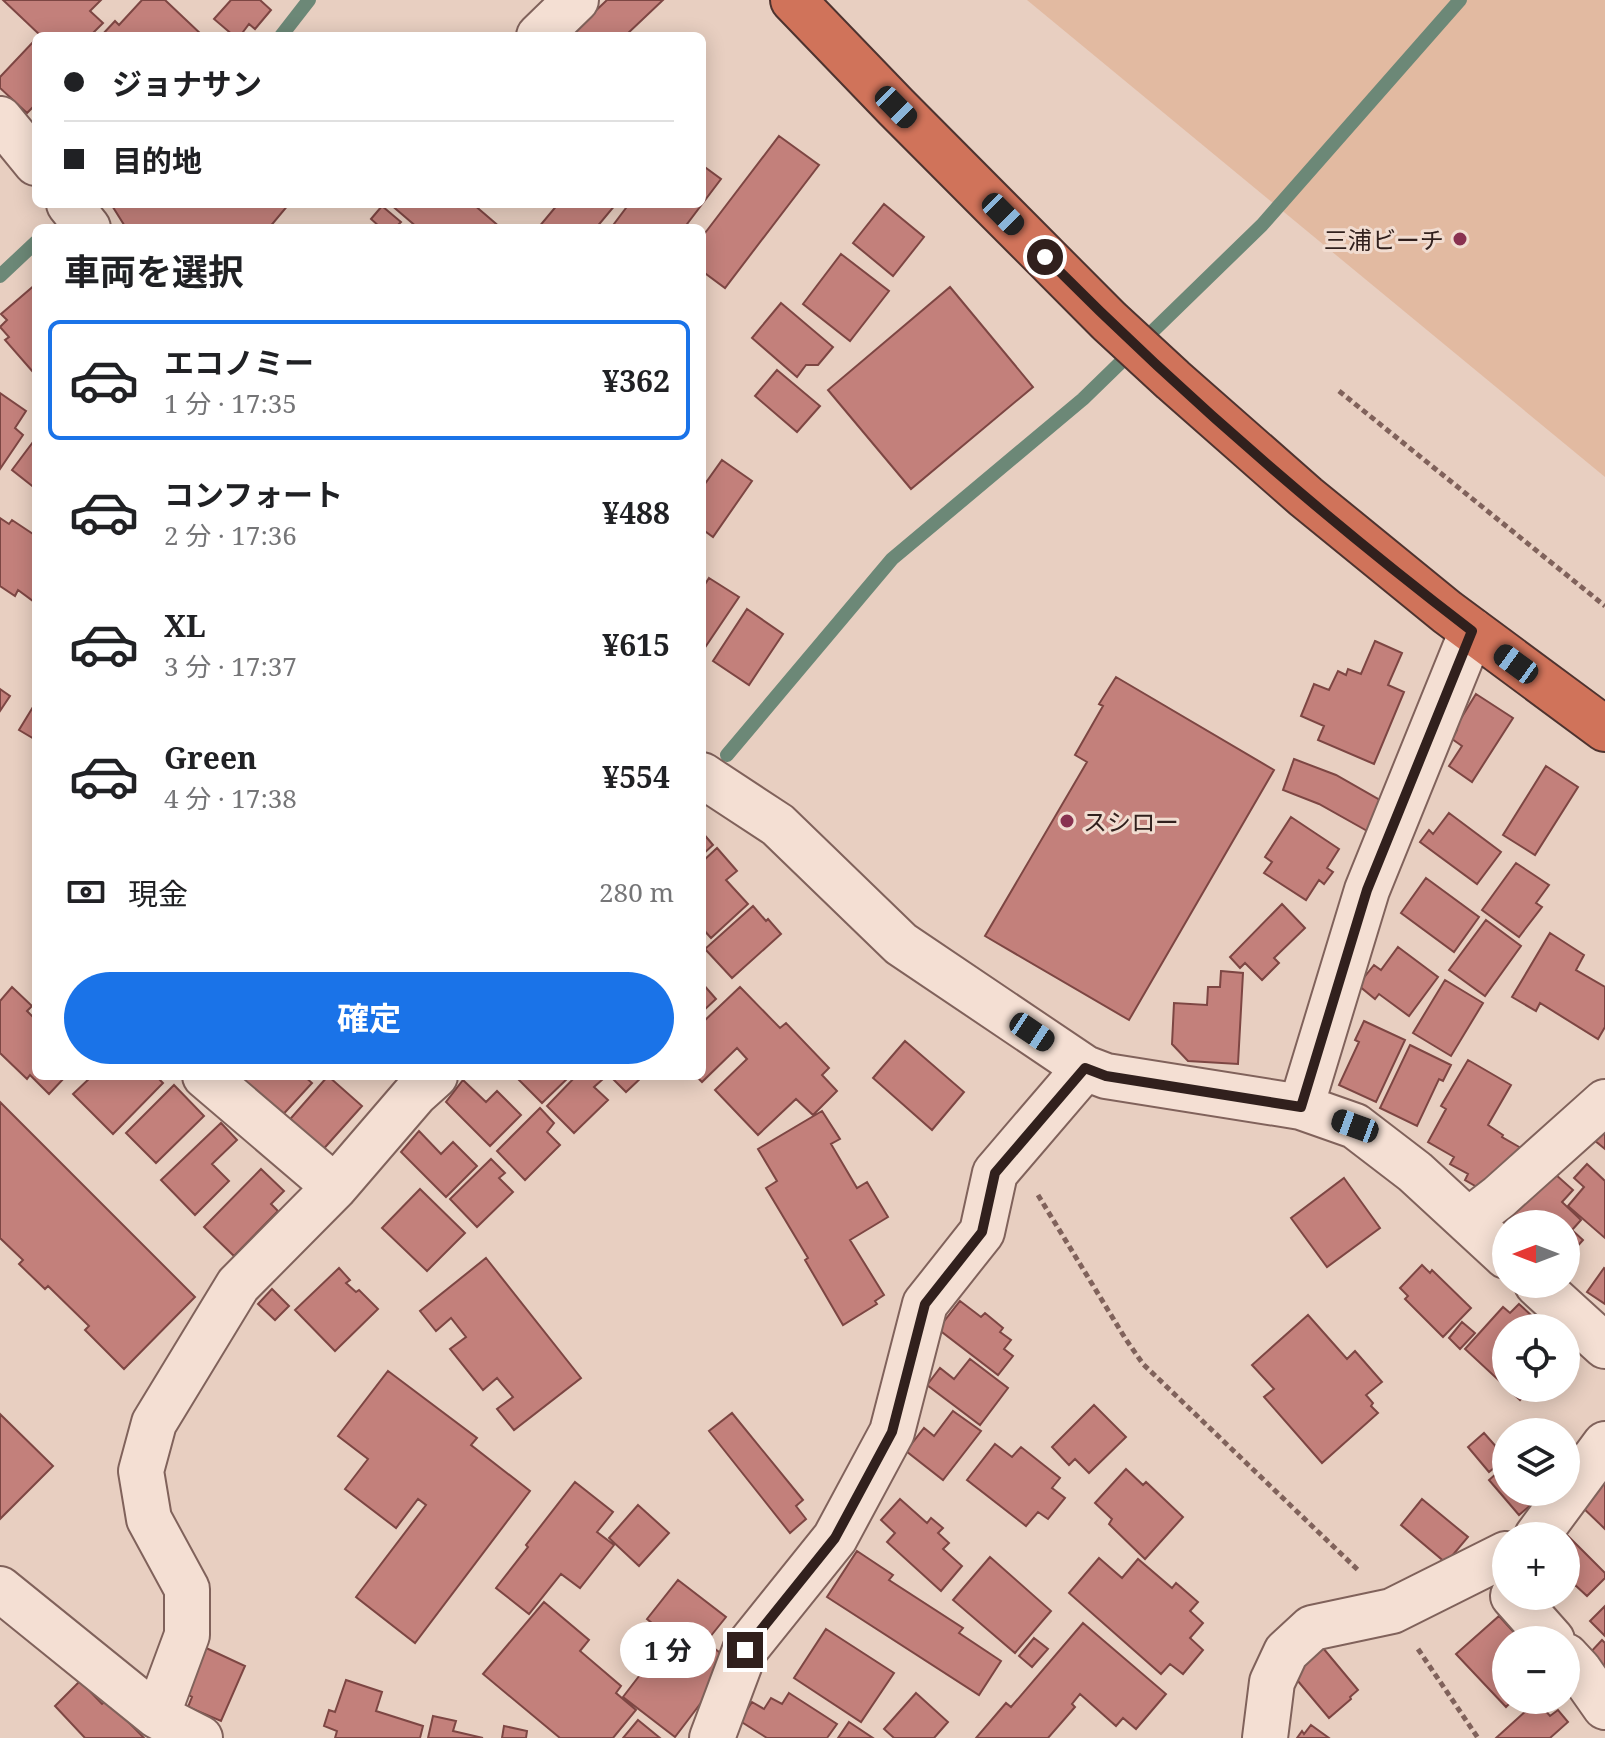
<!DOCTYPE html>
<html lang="ja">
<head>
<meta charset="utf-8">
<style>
	:root { --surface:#fff; --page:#f6f6f6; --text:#202124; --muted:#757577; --line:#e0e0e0; --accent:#1a73e8 }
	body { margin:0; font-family:"Noto Serif","Noto Sans JP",serif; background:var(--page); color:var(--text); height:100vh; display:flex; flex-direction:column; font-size:30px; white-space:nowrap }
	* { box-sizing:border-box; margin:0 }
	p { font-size:26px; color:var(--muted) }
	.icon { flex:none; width:44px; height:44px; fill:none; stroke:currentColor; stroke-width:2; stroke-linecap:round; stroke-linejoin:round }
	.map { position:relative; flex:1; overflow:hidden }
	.details { position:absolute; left:32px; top:224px; width:674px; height:856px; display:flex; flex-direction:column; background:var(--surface); border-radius:12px; box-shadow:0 4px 20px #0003 }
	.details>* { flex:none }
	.guide { position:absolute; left:32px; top:32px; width:674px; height:176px; border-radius:12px; box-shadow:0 4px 20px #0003; display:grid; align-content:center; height:176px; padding:0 32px; background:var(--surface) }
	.needle { width:52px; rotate:270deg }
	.fabs { position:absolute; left:1492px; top:1210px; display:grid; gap:16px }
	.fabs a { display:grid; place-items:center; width:88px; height:88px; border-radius:50%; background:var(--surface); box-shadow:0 4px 20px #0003; font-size:40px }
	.end { position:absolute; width:36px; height:36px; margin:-18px; border:10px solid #31201d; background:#fff; box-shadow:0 0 0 4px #fff }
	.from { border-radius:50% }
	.bubble { position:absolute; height:56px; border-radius:28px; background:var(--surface); box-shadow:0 4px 20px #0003; font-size:26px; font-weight:700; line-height:56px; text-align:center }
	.car { position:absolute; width:24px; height:48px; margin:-24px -12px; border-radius:10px; box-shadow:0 0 6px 2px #0007; background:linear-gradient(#222 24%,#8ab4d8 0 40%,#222 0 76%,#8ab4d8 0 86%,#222 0) }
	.guide b { display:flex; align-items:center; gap:28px; height:76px; font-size:30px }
	.guide b+b { border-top:2px solid var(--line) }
	.guide i { width:20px; height:20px; background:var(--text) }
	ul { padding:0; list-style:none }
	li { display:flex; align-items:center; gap:24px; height:120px; margin:0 16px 12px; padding:0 16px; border:4px solid transparent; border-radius:12px }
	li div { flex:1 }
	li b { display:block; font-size:30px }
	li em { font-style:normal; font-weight:700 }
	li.active { border-color:var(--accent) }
	li>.icon { width:72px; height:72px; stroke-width:1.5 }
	h2 { padding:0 32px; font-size:36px; line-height:96px }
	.pay { display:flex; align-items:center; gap:20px; height:88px; padding:0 32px; font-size:30px }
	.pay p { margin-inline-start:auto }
	.action { display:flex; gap:16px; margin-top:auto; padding:16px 32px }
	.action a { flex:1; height:92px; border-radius:48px; background:var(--accent); color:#fff; font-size:32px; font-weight:700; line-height:92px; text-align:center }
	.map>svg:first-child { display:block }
</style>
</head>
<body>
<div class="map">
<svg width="1605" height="1738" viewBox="0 0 1605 1738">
	<rect width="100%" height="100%" fill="#e8cfc1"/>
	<!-- sand -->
	<path fill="#e2baa1" d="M 1027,0 L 1605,0 L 1605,477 Z"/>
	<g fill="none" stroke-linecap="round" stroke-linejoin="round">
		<!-- stream -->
		<path stroke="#6c8877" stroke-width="14" d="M 281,36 L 309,0
			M 0,276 L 36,242
			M 727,755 L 892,559 L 1083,399 L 1262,225 L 1460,0"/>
	</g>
	<!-- building -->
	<path fill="#c3807b" stroke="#7d4643" stroke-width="2" d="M 3,0 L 101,0 L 90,11 L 103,23 L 90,36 L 41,36 Z
		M 142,0 L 165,0 L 203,36 L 101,36 L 115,21 L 119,25 Z
		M 231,0 L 260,0 L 271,10 L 255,29 L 249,24 L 240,36 L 234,36 L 214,19 Z
		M 607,0 L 663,0 L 625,36 L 569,36 Z
		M 33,42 L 36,46 L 36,104 L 27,113 L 0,88 L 0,77 Z
		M 779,136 L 819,165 L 725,288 L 702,271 L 702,237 Z
		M 702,165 L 721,179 L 684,228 L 611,228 L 629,204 L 702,204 Z
		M 111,204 L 289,204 L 269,228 L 126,228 Z
		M 390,204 L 473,204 L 501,228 L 418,228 Z
		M 558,204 L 616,204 L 596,228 L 538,228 Z
		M 884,204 L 924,237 L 893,276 L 853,243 Z
		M 382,206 L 401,222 L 395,228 L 381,228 L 371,219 Z
		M 841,254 L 889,291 L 850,341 L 803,304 Z
		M 36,284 L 36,369 L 33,372 L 5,340 L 9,337 L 0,327 L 7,320 L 1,314 Z
		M 950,287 L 1033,387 L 911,489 L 828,390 Z
		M 781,303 L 833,347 L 818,365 L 806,365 L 797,377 L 752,338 Z
		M 777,370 L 820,406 L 797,432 L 755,396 Z
		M 0,393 L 26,411 L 15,428 L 23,435 L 0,469 Z
		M 36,438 L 36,489 L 12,470 Z
		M 722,460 L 752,481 L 713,537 L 702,529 L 702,488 Z
		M 0,518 L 9,524 L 12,520 L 36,536 L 36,597 L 33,601 L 18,590 L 15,596 L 0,586 Z
		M 709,578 L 739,597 L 702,652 L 702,589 Z
		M 747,609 L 783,634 L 749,685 L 713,661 Z
		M 1375,641 L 1402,653 L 1388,685 L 1404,692 L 1374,764 L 1318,740 L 1324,726 L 1301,716 L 1314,684 L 1329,690 L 1338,671 L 1346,675 L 1348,669 L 1361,674 Z
		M 1116,677 L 1274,770 L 1129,1020 L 985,936 L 1087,762 L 1075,755 L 1103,706 L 1099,704 Z
		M 0,689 L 10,696 L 0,711 Z
		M 1476,694 L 1513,718 L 1472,782 L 1449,766 L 1462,746 L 1452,739 L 1457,730 L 1455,728 Z
		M 36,702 L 36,740 L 19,730 Z
		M 1294,759 L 1336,775 L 1385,803 L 1369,832 L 1319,804 L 1283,790 Z
		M 1546,766 L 1578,787 L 1535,855 L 1503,835 Z
		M 1449,813 L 1501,852 L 1477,884 L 1420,842 L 1429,830 L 1433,834 Z
		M 1291,817 L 1339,849 L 1327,868 L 1333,872 L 1324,884 L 1319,880 L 1306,900 L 1264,873 L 1272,862 L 1265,857 Z
		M 702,832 L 713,845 L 702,855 Z
		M 717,848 L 737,871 L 726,880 L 748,904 L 711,938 L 702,928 L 702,899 L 704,897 L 702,895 L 702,862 Z
		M 1516,863 L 1549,885 L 1536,903 L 1542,907 L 1519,937 L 1482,910 Z
		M 1426,878 L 1479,917 L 1454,952 L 1401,913 Z
		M 1282,904 L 1305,928 L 1274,958 L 1279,963 L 1262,980 L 1245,963 L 1240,968 L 1230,957 Z
		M 753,906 L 766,921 L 768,919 L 781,934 L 732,978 L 705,949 Z
		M 1486,920 L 1521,946 L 1485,996 L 1449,970 Z
		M 1550,933 L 1584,955 L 1576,970 L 1605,987 L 1605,1027 L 1598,1039 L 1540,1003 L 1536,1011 L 1512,997 Z
		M 1398,947 L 1438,977 L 1409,1016 L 1379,994 L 1375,999 L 1358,985 L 1374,965 L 1381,970 Z
		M 1221,971 L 1243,973 L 1238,1064 L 1188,1061 L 1172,1044 L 1174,1003 L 1207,1005 L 1208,987 L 1220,987 Z
		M 1445,980 L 1483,1003 L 1451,1056 L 1413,1033 Z
		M 702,983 L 716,999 L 702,1012 Z
		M 12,987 L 32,1006 L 27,1011 L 36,1020 L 36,1076 L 66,1076 L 49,1094 L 30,1075 L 27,1079 L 0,1053 L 0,1001 Z
		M 740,987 L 780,1028 L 786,1023 L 829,1068 L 822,1075 L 837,1091 L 813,1115 L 796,1099 L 758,1135 L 715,1090 L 747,1059 L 737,1048 L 702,1082 L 696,1076 L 702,1076 L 702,1023 Z
		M 1364,1021 L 1405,1040 L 1376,1102 L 1339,1085 L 1359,1042 L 1355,1040 Z
		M 905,1041 L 964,1092 L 932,1130 L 873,1078 Z
		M 1410,1045 L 1451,1065 L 1443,1081 L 1439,1079 L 1417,1126 L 1380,1108 Z
		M 1468,1060 L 1511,1085 L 1488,1125 L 1503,1135 L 1502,1137 L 1521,1148 L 1503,1179 L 1492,1173 L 1482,1190 L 1465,1180 L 1468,1174 L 1450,1164 L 1454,1157 L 1428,1142 L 1446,1109 L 1441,1106 Z
		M 92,1076 L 156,1076 L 163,1083 L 113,1134 L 73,1094 Z
		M 244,1076 L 304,1076 L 312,1083 L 277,1121 L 237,1084 Z
		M 328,1076 L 362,1106 L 319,1154 L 285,1125 Z
		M 515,1076 L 570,1076 L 542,1103 Z
		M 576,1076 L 601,1076 L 604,1078 L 594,1087 L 608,1100 L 574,1133 L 547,1106 Z
		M 610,1076 L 643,1076 L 626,1092 Z
		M 463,1080 L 486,1102 L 497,1091 L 521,1115 L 490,1146 L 446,1102 Z
		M 174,1085 L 204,1116 L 156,1163 L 126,1133 Z
		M 0,1102 L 195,1297 L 124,1369 L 85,1330 L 89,1326 L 48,1286 L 45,1289 L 19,1264 L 23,1260 L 0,1238 Z
		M 540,1108 L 554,1123 L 547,1132 L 560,1145 L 525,1180 L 497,1151 Z
		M 822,1111 L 840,1139 L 831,1144 L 857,1188 L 867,1182 L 888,1217 L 850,1240 L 884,1295 L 875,1301 L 877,1304 L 843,1325 L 805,1260 L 808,1258 L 766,1188 L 777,1181 L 758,1149 Z
		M 221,1123 L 237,1140 L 212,1164 L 229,1181 L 195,1215 L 161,1180 Z
		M 1605,1127 L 1605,1149 L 1594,1140 Z
		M 419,1131 L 441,1154 L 453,1142 L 477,1166 L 446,1197 L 401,1152 Z
		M 491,1159 L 505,1173 L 499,1178 L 513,1192 L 477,1227 L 450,1199 Z
		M 1587,1164 L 1605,1181 L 1605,1238 L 1568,1206 L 1584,1187 L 1574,1178 Z
		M 1546,1166 L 1573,1190 L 1562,1202 L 1581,1220 L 1572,1230 L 1583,1240 L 1566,1259 L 1566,1224 L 1508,1224 L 1506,1222 L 1525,1201 Z
		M 261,1169 L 284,1191 L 271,1204 L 278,1211 L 234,1256 L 204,1227 Z
		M 1344,1178 L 1380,1228 L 1327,1267 L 1291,1218 Z
		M 420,1189 L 465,1233 L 427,1271 L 382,1228 Z
		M 486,1258 L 581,1378 L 514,1430 L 497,1409 L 513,1397 L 497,1378 L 483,1390 L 450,1349 L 466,1337 L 451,1318 L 436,1331 L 420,1311 Z
		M 1422,1265 L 1430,1273 L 1432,1270 L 1471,1308 L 1443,1337 L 1405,1299 L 1408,1296 L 1400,1288 Z
		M 339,1268 L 350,1280 L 346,1283 L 356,1292 L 359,1290 L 378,1309 L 335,1351 L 295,1310 Z
		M 1604,1268 L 1605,1269 L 1605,1304 L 1587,1292 Z
		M 272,1289 L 289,1306 L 275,1320 L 258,1304 Z
		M 960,1301 L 981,1317 L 985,1313 L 1003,1328 L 1000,1332 L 1011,1340 L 1004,1349 L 1013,1356 L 998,1375 L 938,1329 Z
		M 1519,1304 L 1545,1328 L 1506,1328 L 1506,1387 L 1465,1349 L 1503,1307 L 1510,1313 Z
		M 1308,1315 L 1347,1359 L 1355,1351 L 1382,1382 L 1366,1395 L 1373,1403 L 1371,1406 L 1378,1413 L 1322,1463 L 1264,1397 L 1274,1389 L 1252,1365 Z
		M 1462,1322 L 1475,1333 L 1460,1349 L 1449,1338 Z
		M 970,1359 L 1008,1388 L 980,1425 L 927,1385 L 940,1368 L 954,1379 Z
		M 388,1371 L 477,1438 L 471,1445 L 530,1491 L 415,1643 L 356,1597 L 426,1505 L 418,1499 L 396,1528 L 345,1489 L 368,1459 L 338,1436 Z
		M 1507,1388 L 1531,1388 L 1520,1400 Z
		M 1094,1405 L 1126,1437 L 1089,1473 L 1075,1459 L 1069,1465 L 1052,1447 Z
		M 953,1411 L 981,1431 L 943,1480 L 906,1451 L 924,1428 L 934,1436 Z
		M 732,1413 L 803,1500 L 796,1506 L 806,1519 L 790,1533 L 709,1431 Z
		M 0,1414 L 53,1466 L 0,1519 Z
		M 1484,1433 L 1506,1458 L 1489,1472 L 1468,1447 Z
		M 995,1444 L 1012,1457 L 1021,1447 L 1060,1478 L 1052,1488 L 1065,1498 L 1048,1519 L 1038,1512 L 1026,1526 L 967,1480 Z
		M 1506,1465 L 1506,1492 L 1546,1492 L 1519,1515 L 1489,1480 Z
		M 1126,1469 L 1143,1485 L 1146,1482 L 1183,1517 L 1145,1559 L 1109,1524 L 1112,1519 L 1095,1503 Z
		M 1605,1477 L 1605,1529 L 1579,1504 Z
		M 575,1482 L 613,1512 L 597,1532 L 614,1545 L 580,1588 L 561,1574 L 529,1614 L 496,1588 L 528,1547 L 526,1545 Z
		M 900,1499 L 927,1523 L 931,1518 L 943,1528 L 938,1533 L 949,1543 L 943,1549 L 962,1566 L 941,1591 L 887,1542 L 895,1533 L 881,1520 Z
		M 1422,1499 L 1468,1537 L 1446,1563 L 1401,1525 Z
		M 638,1505 L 669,1533 L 639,1566 L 609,1538 Z
		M 1560,1528 L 1605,1573 L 1605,1578 L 1587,1596 L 1575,1585 L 1566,1594 L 1566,1536 L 1551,1536 Z
		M 857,1551 L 893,1575 L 889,1580 L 963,1628 L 959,1633 L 1001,1661 L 979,1695 L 827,1597 Z
		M 990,1557 L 1051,1611 L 1015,1653 L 953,1600 Z
		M 1099,1558 L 1122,1578 L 1138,1559 L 1172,1588 L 1176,1583 L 1198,1602 L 1190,1611 L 1203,1623 L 1190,1638 L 1203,1650 L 1183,1674 L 1170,1664 L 1161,1674 L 1069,1593 Z
		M 678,1580 L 726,1617 L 706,1642 L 732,1662 L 675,1737 L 623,1697 L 669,1637 L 647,1619 Z
		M 544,1602 L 589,1640 L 580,1651 L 621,1686 L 616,1693 L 636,1710 L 613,1738 L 560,1738 L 483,1674 Z
		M 1605,1606 L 1605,1636 L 1590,1621 Z
		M 1499,1616 L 1521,1640 L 1506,1640 L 1506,1700 L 1513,1700 L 1506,1707 L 1456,1654 Z
		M 1083,1623 L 1166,1694 L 1136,1729 L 1123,1718 L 1116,1726 L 1080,1694 L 1072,1704 L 1075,1707 L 1048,1738 L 976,1738 L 1006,1703 L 1011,1707 Z
		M 826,1629 L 894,1673 L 861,1722 L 794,1678 Z
		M 1034,1638 L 1048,1649 L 1032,1667 L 1019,1656 Z
		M 1602,1640 L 1605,1643 L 1605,1683 L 1587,1656 Z
		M 204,1647 L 245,1666 L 221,1721 L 188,1707 L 192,1697 L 185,1693 Z
		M 1323,1648 L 1358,1690 L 1350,1697 L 1351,1699 L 1329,1718 L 1292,1674 Z
		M 346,1680 L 382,1692 L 376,1711 L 423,1726 L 420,1738 L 335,1738 L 337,1731 L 324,1726 L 329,1710 L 335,1712 Z
		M 80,1681 L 102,1704 L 107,1700 L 144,1738 L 85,1738 L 55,1706 Z
		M 789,1693 L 837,1724 L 827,1738 L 767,1738 L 740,1721 L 752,1702 L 764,1709 L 771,1698 L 782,1704 Z
		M 916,1693 L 948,1722 L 934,1738 L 894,1738 L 884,1729 Z
		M 1537,1701 L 1550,1716 L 1558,1710 L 1568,1722 L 1550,1738 L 1496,1738 Z
		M 433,1716 L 456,1721 L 453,1731 L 483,1738 L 428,1738 Z
		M 638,1720 L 660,1738 L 623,1738 Z
		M 849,1722 L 873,1738 L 838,1738 Z
		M 1311,1725 L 1329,1738 L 1297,1738 L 1302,1731 L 1304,1734 Z
		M 504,1726 L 527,1731 L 526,1738 L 502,1738 Z"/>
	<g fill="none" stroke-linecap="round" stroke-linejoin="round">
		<defs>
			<path id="minor" d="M 539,36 L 576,0
				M 0,119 L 36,163
				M 69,204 L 88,228
				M 702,775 L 778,825 L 901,944 L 1085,1068 L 1106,1076 L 1301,1107 L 1355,1126 L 1415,1172 L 1506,1256
				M 205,1076 L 335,1187
				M 1301,1107 L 1367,890 L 1472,631
				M 1468,1221 L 1499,1197 L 1605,1102
				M 1537,1284 L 1605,1346
				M 1537,1536 L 1605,1444
				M 0,1589 L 157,1716
				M 1513,1596 L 1552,1640
				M 1566,1656 L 1579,1670 L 1605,1707
				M 200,1738 L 157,1716 L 187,1635 L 187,1589 L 149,1519 L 141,1471 L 154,1423 L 238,1285 L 335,1187 L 415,1094 L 435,1076
				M 712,1738 L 745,1650 L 835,1538 L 892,1432 L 925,1304 L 982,1232 L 995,1173 L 1085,1068
				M 1265,1738 L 1272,1682 L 1286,1652 L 1312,1628 L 1392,1611 L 1506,1554"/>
			<path id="highway" d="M 793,0 L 896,107 L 1109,321 L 1173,380 L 1306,497 L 1447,612 L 1605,729"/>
		</defs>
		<!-- minor casing -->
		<use href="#minor" stroke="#80625b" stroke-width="48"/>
		<!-- highway casing -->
		<use href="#highway" stroke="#4e332f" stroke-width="48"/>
		<!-- path -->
		<path stroke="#80625b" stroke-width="5" stroke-dasharray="6 4" stroke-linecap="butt" d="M 1339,391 L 1605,606
			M 1038,1195 L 1125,1338 L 1143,1364 L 1359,1571
			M 1418,1649 L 1478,1738"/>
		<!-- minor -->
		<use href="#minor" stroke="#f4dfd3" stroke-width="44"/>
		<!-- highway -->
		<use href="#highway" stroke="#d0735a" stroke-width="44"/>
	</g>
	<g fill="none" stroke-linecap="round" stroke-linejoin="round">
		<!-- route -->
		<path stroke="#31201d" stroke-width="10" d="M 745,1650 L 835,1538 L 892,1432 L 925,1304 L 982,1232 L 995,1173 L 1085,1068 L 1106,1076 L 1301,1107 L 1367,890 L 1472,631 C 1322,516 1178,391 1045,257"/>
	</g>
	<!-- markers -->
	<g fill="#893150" stroke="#f1dcd0" stroke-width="3">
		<circle cx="1460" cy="239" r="8"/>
		<circle cx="1067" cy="821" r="8"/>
	</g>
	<g text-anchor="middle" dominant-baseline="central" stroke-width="6" stroke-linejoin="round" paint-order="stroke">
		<!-- poi labels -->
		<g font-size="24" fill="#31201d" stroke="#f1dcd0" text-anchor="end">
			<text x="1444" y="239">三浦ビーチ</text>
			<text x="1083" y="821" text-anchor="start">スシロー</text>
		</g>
	</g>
</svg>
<div class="fabs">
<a><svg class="needle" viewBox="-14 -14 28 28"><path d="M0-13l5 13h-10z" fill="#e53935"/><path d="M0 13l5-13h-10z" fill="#757577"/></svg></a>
<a><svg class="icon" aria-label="locate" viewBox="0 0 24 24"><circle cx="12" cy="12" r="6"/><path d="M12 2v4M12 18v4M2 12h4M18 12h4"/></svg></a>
<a><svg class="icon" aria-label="layers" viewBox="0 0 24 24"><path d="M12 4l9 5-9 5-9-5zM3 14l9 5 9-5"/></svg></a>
<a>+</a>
<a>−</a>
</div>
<i class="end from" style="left:1045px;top:257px"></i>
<i class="end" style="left:745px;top:1650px"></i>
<div class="bubble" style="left:620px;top:1622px;width:96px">1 分</div>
<i class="car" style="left:896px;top:107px;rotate:135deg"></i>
<i class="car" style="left:1003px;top:214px;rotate:135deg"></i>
<i class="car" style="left:1516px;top:664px;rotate:306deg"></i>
<i class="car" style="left:1032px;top:1032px;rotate:124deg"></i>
<i class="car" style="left:1355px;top:1126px;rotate:290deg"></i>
<div class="guide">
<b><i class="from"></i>ジョナサン</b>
<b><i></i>目的地</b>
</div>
<section class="details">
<h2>車両を選択</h2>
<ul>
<li class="active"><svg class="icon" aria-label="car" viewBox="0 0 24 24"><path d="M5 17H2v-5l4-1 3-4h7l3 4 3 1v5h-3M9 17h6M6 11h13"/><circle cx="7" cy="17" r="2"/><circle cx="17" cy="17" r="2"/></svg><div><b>エコノミー</b><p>1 分 · 17:35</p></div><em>¥362</em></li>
<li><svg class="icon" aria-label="car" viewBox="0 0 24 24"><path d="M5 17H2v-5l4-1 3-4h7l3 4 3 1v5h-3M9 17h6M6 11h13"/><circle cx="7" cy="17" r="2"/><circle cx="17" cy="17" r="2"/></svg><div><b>コンフォート</b><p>2 分 · 17:36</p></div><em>¥488</em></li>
<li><svg class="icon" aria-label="car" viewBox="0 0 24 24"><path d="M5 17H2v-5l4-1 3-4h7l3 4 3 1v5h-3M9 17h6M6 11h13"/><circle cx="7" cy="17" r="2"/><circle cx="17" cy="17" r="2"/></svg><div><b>XL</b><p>3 分 · 17:37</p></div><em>¥615</em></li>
<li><svg class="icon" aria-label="car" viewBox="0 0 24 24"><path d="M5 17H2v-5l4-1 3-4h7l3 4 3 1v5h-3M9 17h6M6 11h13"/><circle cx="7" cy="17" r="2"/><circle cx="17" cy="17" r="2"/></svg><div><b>Green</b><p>4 分 · 17:38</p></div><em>¥554</em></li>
</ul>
<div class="pay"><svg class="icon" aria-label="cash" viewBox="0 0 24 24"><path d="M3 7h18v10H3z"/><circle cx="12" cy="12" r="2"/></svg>現金<p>280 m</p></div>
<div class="action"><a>確定</a></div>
</section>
</div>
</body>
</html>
